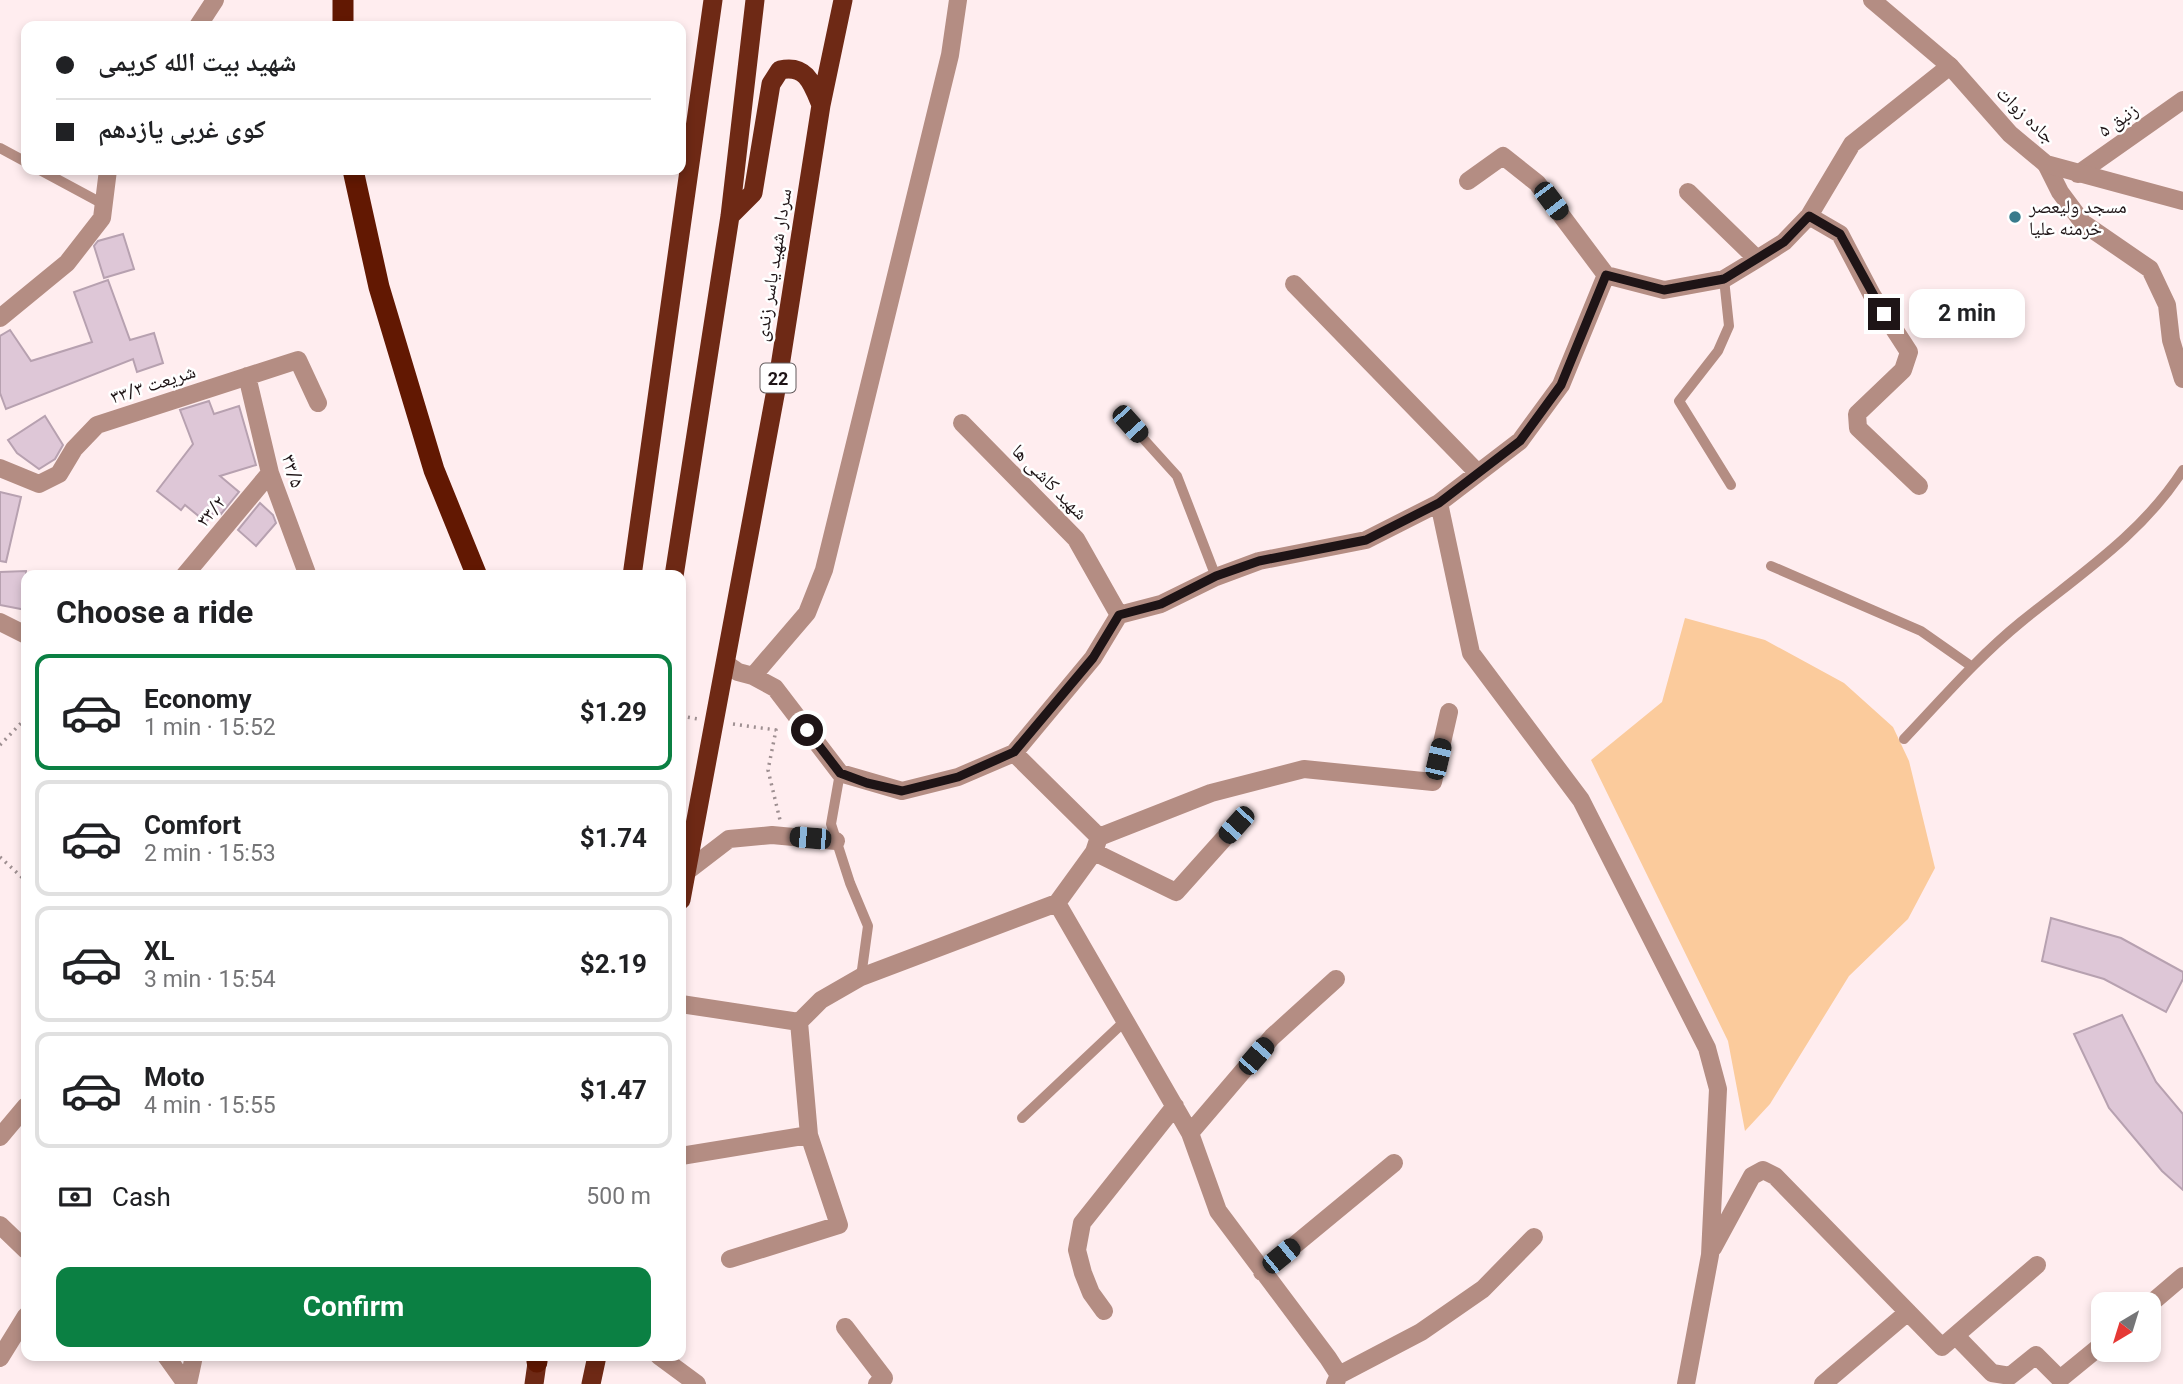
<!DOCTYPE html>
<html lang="en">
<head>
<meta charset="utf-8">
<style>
	:root { --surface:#fff; --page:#f6f6f6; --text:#202124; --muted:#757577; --line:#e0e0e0; --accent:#0b8043 }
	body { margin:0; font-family:Roboto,"Noto Naskh Arabic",sans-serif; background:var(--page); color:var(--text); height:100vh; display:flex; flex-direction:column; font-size:26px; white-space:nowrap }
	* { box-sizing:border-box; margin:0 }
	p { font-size:23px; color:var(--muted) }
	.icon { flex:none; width:38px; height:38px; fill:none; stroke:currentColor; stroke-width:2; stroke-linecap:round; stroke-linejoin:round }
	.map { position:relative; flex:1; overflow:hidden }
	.panel { position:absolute; left:21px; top:570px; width:665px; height:791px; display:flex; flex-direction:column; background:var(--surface); border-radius:14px; box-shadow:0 4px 10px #0003 }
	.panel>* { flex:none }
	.guide { position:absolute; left:21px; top:21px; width:665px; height:154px; border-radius:14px; box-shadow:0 4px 10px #0003; display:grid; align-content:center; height:154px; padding:0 35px; background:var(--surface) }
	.needle { width:46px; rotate:218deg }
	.tools { position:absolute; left:2091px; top:1292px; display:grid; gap:14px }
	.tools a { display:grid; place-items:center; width:70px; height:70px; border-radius:14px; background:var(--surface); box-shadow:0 4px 10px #0003; font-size:35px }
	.end { position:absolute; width:32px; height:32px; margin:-16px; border:9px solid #1e1416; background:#fff; box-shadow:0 0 0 4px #fff }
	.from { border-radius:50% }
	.bubble { position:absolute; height:49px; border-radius:14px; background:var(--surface); box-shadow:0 4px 10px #0003; font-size:23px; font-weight:700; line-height:49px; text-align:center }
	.car { position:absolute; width:21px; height:42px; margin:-21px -10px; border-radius:9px; box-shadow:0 0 5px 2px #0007; background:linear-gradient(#222 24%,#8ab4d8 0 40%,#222 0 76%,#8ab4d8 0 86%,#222 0) }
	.guide b { display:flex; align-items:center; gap:24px; height:66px; font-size:26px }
	.guide b+b { border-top:2px solid var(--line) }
	.guide i { width:18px; height:18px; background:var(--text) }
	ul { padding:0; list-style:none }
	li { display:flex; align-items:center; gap:21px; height:116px; margin:0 14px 10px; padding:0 21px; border:4px solid var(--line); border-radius:14px }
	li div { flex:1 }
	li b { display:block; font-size:26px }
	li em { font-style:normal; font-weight:700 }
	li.active { border-color:var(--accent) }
	li>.icon { width:63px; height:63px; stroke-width:1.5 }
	h2 { padding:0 35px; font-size:32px; line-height:84px }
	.pay { display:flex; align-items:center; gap:18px; height:77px; padding:0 35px; font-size:26px }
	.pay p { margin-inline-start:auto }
	.button { display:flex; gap:14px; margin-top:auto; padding:14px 35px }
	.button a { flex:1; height:80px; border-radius:14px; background:var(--accent); color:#fff; font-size:28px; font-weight:700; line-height:80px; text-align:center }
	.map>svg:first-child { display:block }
</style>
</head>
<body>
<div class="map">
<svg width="2183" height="1384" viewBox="0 0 2183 1384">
	<rect width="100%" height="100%" fill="#ffedef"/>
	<!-- green -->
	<path fill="#fbcb9c" d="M 1685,618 L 1765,640 L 1844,683 L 1893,727 L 1909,761 L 1935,868 L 1908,919 L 1849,976 L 1770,1104 L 1745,1131 L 1728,1041 L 1591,760 L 1662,702 Z"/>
	<!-- building -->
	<path fill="#dec7d7" stroke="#b7a1b0" stroke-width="2" d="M 123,234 L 134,269 L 104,278 L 94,246 L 98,241 Z
		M 108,280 L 130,340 L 154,333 L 163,363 L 137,372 L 133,359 L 6,409 L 0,393 L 0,336 L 10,330 L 31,361 L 92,342 L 74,292 Z
		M 209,401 L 214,414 L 239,406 L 256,465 L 220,476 L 239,492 L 221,514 L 216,510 L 206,522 L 185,505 L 181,510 L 157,491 L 193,444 L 180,410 Z
		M 45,416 L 63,445 L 55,459 L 39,469 L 17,453 L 8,440 Z
		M 0,492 L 21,497 L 6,562 L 0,561 Z
		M 260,503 L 273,515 L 276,523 L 256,546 L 238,530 Z
		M 26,571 L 26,610 L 0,605 L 0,572 Z
		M 2051,918 L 2121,938 L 2183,972 L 2183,979 L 2166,1012 L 2104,979 L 2042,961 Z
		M 2122,1015 L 2156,1082 L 2183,1114 L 2183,1190 L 2162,1171 L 2109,1108 L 2074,1034 Z"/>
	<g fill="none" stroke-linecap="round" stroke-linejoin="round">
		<!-- path -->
		<path stroke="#9e8f91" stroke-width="3.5" stroke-dasharray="2 5" stroke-linecap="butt" d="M 681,716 L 698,719
			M 733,724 L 776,730 L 768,770 L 780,820
			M 0,745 L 26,718
			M 0,857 L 26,881"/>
		<!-- service -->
		<path stroke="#b48d83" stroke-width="10" d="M 0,148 L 26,162
			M 40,170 L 105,205
			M 1724,279 L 1729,326 L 1718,351 L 1679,401 L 1731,485
			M 1130,424 L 1177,476 L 1216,577
			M 1771,566 L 1921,631 L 1971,666
			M 1904,739 C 1942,699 1978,657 2021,622 C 2079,575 2142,534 2183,470
			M 840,773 L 831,824 L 850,883 L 868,926 L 861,977
			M 1022,1118 L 1126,1020"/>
		<!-- minor -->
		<path stroke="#b48d83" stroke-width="18" d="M 198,26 L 215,0
			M 2046,164 L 2060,192 L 2083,223 L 2150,269 L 2167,305 L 2171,340 L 2183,379
			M 2078,174 L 2183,100
			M 1468,181 L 1503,156 L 1537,183 L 1606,275
			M 1688,192 L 1757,259
			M 1809,216 L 1840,234 L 1872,295 L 1909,352 L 1903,370 L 1857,414 L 1858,428 L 1919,486
			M 1294,284 L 1478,473
			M 0,318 L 67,263 L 102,218 L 108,170
			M 247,376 L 270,473 L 308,576
			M 962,423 L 1076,539 L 1119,615
			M 0,468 L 39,484 L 59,474 L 74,449 L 97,425 L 298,360 L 318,403
			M 1439,503 L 1471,653 L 1581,800 L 1707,1048 L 1718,1089 L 1710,1255 L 1686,1384
			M 184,576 L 270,473
			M 0,622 L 26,635
			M 725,663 L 738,672 L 753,676 L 775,688 L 840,773 L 902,791 L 958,777 L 1014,753 L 1093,658 L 1119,615 L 1161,604 L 1216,577 L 1259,561 L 1366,540 L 1439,503 L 1520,441 L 1561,385 L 1606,275 L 1664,290 L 1724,279 L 1757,259 L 1784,242 L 1809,216 L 1852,144 L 1950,66
			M 753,676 L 807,613 L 824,570 L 950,55 L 958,0
			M 1014,753 L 1099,837 L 1094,852 L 1057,903
			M 1099,837 L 1211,793 L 1304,769 L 1433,782 L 1449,712
			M 1094,852 L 1176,892 L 1236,825
			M 686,872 L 729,839 L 772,835 L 836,841
			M 681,1004 L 799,1022 L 821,1000 L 861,977 L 1057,903 L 1190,1133 L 1218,1211 L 1328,1358 L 1339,1375 L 1335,1384
			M 799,1022 L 809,1135
			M 1190,1133 L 1272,1037 L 1336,979
			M 0,1137 L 26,1106
			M 681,1156 L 809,1135 L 839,1225 L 730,1259
			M 1713,1248 L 1752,1176 L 1763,1170 L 1775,1176 L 1942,1347 L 2037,1265
			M 1262,1272 L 1394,1163
			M 2149,1305 L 2183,1276
			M 1104,1311 L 1091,1293 L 1083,1273 L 1077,1250 L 1082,1223 L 1175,1106
			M 845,1327 L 884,1378 L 877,1384
			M 1956,1336 L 1992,1373 L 2010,1376 L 2036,1355 L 2060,1379 L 2104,1343
			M 659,1356 L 697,1384
			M 0,1358 L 26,1316
			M 1339,1375 L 1421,1332 L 1483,1289 L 1534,1237
			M 188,1384 L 194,1356
			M 1823,1384 L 1908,1312"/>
		<!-- tertiary -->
		<path stroke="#b48d83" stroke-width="18" d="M 1872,0 L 1950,66 L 2010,134 L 2046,164 L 2183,201
			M 0,1225 L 26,1250
			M 166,1356 L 186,1384"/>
		<!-- trunk -->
		<path stroke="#6e2915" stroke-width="19" d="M 730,216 L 753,193 L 771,84 L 780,70 C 806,64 812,83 821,105
			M 632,576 L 713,0
			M 674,576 L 730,216 L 755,0
			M 681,900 L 778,379 L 821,105 L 843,0
			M 534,1384 L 538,1356
			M 591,1384 L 597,1356"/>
		<!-- motorway -->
		<path stroke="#621802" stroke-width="21" d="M 343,0 L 343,26
			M 353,170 L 379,287 L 434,470 L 477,576
			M 537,1356 L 537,1362"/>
	</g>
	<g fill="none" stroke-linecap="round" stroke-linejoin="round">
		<!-- route -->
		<path stroke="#1e1416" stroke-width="9" d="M 807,730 L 840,773 L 867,783 L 902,791 L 958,777 L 1014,752 L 1093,658 L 1119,615 L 1161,604 L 1216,576 L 1259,561 L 1366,540 L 1439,503 L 1520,441 L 1561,385 L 1606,275 L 1664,290 L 1724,279 L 1784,242 L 1809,216 L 1840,234 L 1884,314"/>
	</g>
	<!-- markers -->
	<circle fill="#397b8c" stroke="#fff" stroke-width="2.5" cx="2015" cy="217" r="7"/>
	<g text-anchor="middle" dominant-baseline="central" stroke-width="5" stroke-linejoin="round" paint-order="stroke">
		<!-- shield labels -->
		<rect fill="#fff" stroke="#625a5c" stroke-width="2" x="760.5" y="363.5" width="35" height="29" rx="5"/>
		<g font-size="18" font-weight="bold" fill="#1e1416">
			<text x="778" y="378">22</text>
		</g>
		<!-- street labels -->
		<g font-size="19" fill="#1e1416" stroke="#fff">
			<text transform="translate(2026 115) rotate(44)">جاده زوات</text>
			<text transform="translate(2118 120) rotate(-35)">زنبق ۵</text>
			<text transform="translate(773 265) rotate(-81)">سردار شهید یاسر زندی</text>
			<text transform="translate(153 384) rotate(-18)">شریعت ۳۳/۳</text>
			<text transform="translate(293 471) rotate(72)">۳۳/۵</text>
			<text transform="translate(1050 482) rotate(45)">شهید کاشی ها</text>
			<text transform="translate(211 511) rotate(-50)">۳۳/۲</text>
		</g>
		<!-- poi labels -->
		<g font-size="19" fill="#1e1416" stroke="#fff" text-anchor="start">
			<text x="2029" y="206">مسجد ولیعصر<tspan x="2029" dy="22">خرمنه علیا</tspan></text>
		</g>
	</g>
</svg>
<div class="tools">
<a><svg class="needle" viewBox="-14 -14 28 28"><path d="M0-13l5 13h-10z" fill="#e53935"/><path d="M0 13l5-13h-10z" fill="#757577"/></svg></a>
</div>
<i class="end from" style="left:807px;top:730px"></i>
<i class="end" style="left:1884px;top:314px"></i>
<div class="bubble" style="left:1909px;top:289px;width:116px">2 min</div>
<i class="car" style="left:1551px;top:201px;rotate:143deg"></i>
<i class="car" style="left:1130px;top:424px;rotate:138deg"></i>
<i class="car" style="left:1438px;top:759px;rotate:13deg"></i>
<i class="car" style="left:1236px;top:825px;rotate:222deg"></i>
<i class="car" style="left:810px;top:838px;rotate:275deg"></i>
<i class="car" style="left:1256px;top:1056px;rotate:41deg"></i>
<i class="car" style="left:1281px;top:1256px;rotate:51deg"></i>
<div class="guide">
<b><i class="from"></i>شهید بیت الله کریمی</b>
<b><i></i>کوی غربی یازدهم</b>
</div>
<section class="panel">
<h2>Choose a ride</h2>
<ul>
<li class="active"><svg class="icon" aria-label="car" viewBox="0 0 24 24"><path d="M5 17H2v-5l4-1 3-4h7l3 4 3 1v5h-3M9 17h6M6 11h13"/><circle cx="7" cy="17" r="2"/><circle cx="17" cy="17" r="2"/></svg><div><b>Economy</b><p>1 min · 15:52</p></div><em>$1.29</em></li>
<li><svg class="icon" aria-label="car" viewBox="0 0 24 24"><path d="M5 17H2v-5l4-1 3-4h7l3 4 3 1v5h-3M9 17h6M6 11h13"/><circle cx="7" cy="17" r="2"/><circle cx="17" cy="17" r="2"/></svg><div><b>Comfort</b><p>2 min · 15:53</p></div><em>$1.74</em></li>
<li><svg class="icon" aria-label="car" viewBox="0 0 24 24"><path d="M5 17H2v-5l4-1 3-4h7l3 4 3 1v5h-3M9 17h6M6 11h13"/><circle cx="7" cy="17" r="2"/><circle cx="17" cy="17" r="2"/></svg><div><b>XL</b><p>3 min · 15:54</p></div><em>$2.19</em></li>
<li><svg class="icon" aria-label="car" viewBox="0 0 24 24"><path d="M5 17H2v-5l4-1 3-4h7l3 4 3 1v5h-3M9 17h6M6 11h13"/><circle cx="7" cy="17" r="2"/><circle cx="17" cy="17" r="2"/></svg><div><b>Moto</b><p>4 min · 15:55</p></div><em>$1.47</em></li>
</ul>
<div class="pay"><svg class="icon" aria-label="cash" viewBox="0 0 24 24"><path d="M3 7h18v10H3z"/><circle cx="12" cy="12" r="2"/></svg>Cash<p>500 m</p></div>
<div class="button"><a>Confirm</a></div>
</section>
</div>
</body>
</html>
